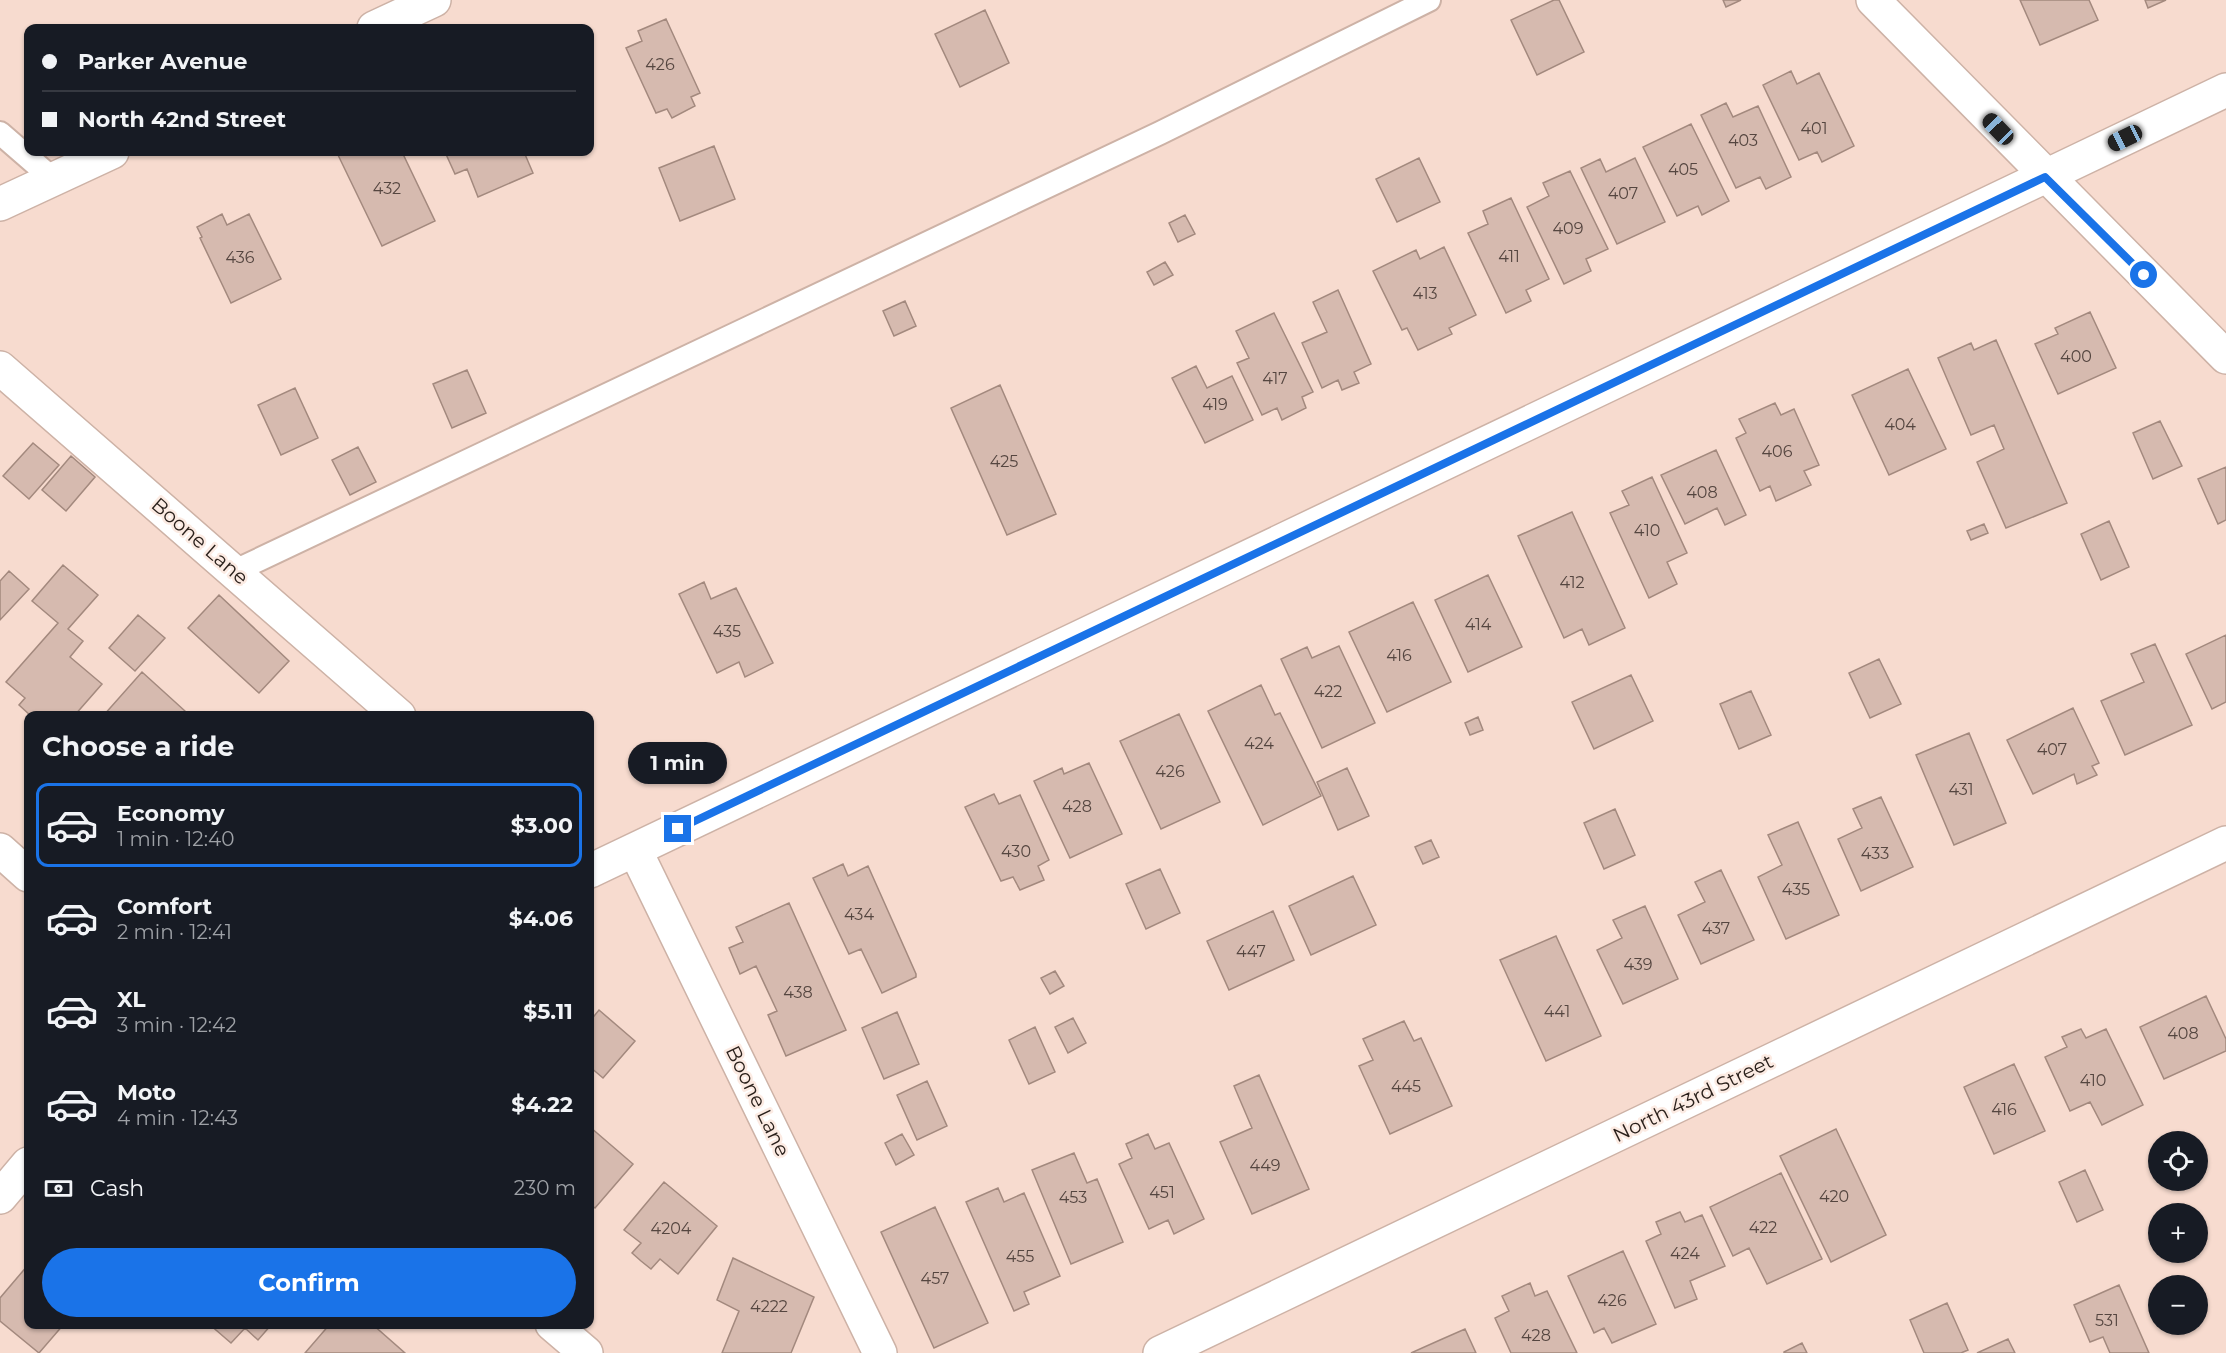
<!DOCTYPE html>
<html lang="en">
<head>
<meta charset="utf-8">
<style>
	:root { --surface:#171b24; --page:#242831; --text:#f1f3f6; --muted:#9ea1a6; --line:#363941; --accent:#1a73e8 }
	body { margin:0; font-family:Montserrat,sans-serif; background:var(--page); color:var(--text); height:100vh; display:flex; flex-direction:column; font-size:22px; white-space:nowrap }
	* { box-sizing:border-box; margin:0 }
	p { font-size:20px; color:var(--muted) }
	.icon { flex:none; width:33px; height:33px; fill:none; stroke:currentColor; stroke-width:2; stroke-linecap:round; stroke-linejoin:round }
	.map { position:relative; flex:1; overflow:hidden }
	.drawer { position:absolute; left:24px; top:711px; width:570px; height:618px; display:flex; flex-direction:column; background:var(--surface); border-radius:12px; box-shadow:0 2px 4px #0004 }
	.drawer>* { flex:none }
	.guide { position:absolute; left:24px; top:24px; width:570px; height:132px; border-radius:12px; box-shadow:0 2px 4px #0004; display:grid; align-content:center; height:132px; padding:0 18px; background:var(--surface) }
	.controls { position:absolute; left:2148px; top:1131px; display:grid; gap:12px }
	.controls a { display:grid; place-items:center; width:60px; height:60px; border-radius:50%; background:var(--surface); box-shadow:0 2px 4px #0004; font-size:30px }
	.end { position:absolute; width:27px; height:27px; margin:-14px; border:8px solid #1a73e8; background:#fff; box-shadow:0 0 0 3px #fff }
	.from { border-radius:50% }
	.bubble { position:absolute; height:42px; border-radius:21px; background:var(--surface); box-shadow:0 2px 4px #0004; font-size:20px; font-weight:700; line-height:42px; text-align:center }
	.car { position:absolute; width:18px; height:36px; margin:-18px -9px; border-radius:8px; box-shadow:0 0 4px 2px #0007; background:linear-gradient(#222 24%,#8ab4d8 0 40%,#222 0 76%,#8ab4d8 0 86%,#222 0) }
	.guide b { display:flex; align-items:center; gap:21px; height:57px; font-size:22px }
	.guide b+b { border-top:2px solid var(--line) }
	.guide i { width:15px; height:15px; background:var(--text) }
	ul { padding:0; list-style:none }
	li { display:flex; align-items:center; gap:18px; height:84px; margin:0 12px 9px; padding:0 6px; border:3px solid transparent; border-radius:12px }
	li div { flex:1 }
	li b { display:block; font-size:22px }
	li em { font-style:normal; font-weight:700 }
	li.on { border-color:var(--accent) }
	li>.icon { width:54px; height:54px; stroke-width:1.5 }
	h2 { padding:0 18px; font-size:27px; line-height:72px }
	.pay { display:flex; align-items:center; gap:15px; height:66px; padding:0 18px; font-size:22px }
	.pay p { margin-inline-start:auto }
	.primary-button { display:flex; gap:12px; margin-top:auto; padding:12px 18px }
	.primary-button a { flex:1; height:69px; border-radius:36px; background:var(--accent); color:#fff; font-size:24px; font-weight:700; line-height:69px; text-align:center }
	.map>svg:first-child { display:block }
</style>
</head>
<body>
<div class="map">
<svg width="2226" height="1353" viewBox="0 0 2226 1353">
	<rect width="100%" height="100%" fill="#f7dbcf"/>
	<!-- building -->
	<path fill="#d6baaf" stroke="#a3897e" stroke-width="1.5" d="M 1554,0 L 1559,0 L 1584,52 L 1537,75 L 1511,20 Z
		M 1723,0 L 1741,0 L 1726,7 Z
		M 2020,0 L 2089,0 L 2098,20 L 2040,45 Z
		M 2145,0 L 2166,0 L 2148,8 Z
		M 985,10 L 1009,63 L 960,87 L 935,34 Z
		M 666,19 L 700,93 L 691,97 L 695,106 L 672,118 L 667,109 L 656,113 L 626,48 L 642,41 L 638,31 Z
		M 1791,71 L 1797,84 L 1819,73 L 1854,146 L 1822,162 L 1817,152 L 1799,160 L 1763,85 Z
		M 1726,103 L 1733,117 L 1758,106 L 1791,177 L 1766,189 L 1760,177 L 1736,188 L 1701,115 Z
		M 1691,124 L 1729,201 L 1702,215 L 1698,206 L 1677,216 L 1643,147 Z
		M 714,146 L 735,199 L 680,221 L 659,168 Z
		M 346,152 L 402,152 L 435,221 L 382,246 L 338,155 Z
		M 445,152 L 524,152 L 533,173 L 478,197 L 467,169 L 455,174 Z
		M 1419,158 L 1440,202 L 1397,222 L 1376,179 Z
		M 1635,158 L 1665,222 L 1617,244 L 1581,168 L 1600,159 L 1606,172 Z
		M 1570,171 L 1608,249 L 1586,259 L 1591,271 L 1564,284 L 1527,207 L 1549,196 L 1543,183 Z
		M 1511,198 L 1549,279 L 1526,290 L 1531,301 L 1506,313 L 1468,233 L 1488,224 L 1483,211 Z
		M 222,214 L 227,225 L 249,214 L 281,279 L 231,303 L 200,238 L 202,237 L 197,227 Z
		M 1185,215 L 1195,234 L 1178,242 L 1169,223 Z
		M 1444,247 L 1476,315 L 1449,328 L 1452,334 L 1418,350 L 1407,328 L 1402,330 L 1373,271 L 1416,250 L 1420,259 Z
		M 1165,262 L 1173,275 L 1154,285 L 1147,272 Z
		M 1338,290 L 1371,364 L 1354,372 L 1359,383 L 1342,390 L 1338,380 L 1322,388 L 1302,343 L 1327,332 L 1313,302 Z
		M 905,301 L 916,326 L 894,336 L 883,311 Z
		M 2090,312 L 2116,368 L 2058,394 L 2035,344 L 2058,334 L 2055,328 Z
		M 1274,313 L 1313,392 L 1302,397 L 1306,408 L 1282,420 L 1277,408 L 1262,415 L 1237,363 L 1249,358 L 1236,331 Z
		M 1996,340 L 2067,503 L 2006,528 L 1977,462 L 2004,449 L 1994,425 L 1971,435 L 1938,358 L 1971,343 L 1974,350 Z
		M 1196,366 L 1207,388 L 1232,376 L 1253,420 L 1205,443 L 1172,378 Z
		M 1908,369 L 1946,449 L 1889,475 L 1852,395 Z
		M 467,370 L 486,413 L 452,428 L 433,384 Z
		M 1000,385 L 1056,514 L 1007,535 L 951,408 Z
		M 295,388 L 318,438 L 281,455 L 258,405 Z
		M 1775,403 L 1781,415 L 1794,409 L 1819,465 L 1804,471 L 1811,485 L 1776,501 L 1770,486 L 1760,491 L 1736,438 L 1746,433 L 1739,419 Z
		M 2160,421 L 2182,466 L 2153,479 L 2133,433 Z
		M 33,443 L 59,465 L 29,499 L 3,476 Z
		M 358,447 L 376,482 L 350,495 L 332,460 Z
		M 1716,450 L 1746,515 L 1725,525 L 1717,508 L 1685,524 L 1661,475 Z
		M 71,456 L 95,477 L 66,511 L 42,490 Z
		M 2226,467 L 2226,520 L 2218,524 L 2198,479 Z
		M 1652,477 L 1687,553 L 1667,562 L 1677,584 L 1649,598 L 1610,513 L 1629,505 L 1622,491 Z
		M 1572,512 L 1625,628 L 1589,645 L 1582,629 L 1564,638 L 1518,536 Z
		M 2109,521 L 2129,567 L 2101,580 L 2081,534 Z
		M 1984,524 L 1988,533 L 1971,540 L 1967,531 Z
		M 63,565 L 98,595 L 68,629 L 83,641 L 70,657 L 102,684 L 74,716 L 31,716 L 19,705 L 25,698 L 6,682 L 58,623 L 32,601 Z
		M 9,571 L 29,589 L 0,620 L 0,581 Z
		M 1488,575 L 1522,647 L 1468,672 L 1435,600 Z
		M 704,582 L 711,599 L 736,588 L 773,663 L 745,677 L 739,662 L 717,673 L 679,594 Z
		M 219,595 L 289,661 L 259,693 L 188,628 Z
		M 1413,602 L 1451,682 L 1387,712 L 1349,632 Z
		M 138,615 L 165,638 L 135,671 L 109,648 Z
		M 2226,635 L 2226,702 L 2212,709 L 2186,654 Z
		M 2155,644 L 2192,725 L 2125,755 L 2101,701 L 2144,682 L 2131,654 Z
		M 1339,646 L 1375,723 L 1322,748 L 1281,659 L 1307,647 L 1312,658 Z
		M 1879,659 L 1901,704 L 1870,718 L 1849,673 Z
		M 142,672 L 185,711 L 181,716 L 103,716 Z
		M 1631,675 L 1653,721 L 1594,749 L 1572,702 Z
		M 1261,685 L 1275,715 L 1280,713 L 1321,796 L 1263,825 L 1208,711 Z
		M 1751,691 L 1771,735 L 1739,749 L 1720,704 Z
		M 2073,708 L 2099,763 L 2092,766 L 2097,775 L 2077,784 L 2074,774 L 2033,794 L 2007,740 Z
		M 1179,714 L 1220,802 L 1161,829 L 1120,741 Z
		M 1478,717 L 1483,730 L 1470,735 L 1465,723 Z
		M 1969,733 L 2006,823 L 1954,845 L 1916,755 Z
		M 1089,763 L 1122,834 L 1070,858 L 1034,781 L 1062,768 L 1064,774 Z
		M 1347,768 L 1369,816 L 1338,830 L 1317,782 Z
		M 994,794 L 999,804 L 1020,795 L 1049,860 L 1038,866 L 1044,880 L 1020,890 L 1013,877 L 1001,881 L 965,807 Z
		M 1881,797 L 1913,867 L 1861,891 L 1838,839 L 1862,828 L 1853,809 Z
		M 1615,809 L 1635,855 L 1604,869 L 1584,823 Z
		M 1798,822 L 1839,915 L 1786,939 L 1758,877 L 1782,865 L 1768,835 Z
		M 1431,840 L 1439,857 L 1423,864 L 1415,847 Z
		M 843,864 L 848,876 L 868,866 L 916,974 L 916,977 L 882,993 L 861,949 L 849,954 L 813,878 Z
		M 1160,869 L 1180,913 L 1146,929 L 1126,884 Z
		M 1721,870 L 1754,940 L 1701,964 L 1678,915 L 1705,902 L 1695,882 Z
		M 1353,876 L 1376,925 L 1311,955 L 1289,906 Z
		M 789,903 L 846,1030 L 786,1056 L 768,1015 L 777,1011 L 756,966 L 740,974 L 729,948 L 743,942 L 736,927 Z
		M 1645,906 L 1678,979 L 1623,1004 L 1597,950 L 1622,938 L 1613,920 Z
		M 1273,911 L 1294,960 L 1229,990 L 1207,941 Z
		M 1556,936 L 1601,1036 L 1546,1061 L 1500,960 Z
		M 1055,971 L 1064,986 L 1050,994 L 1041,978 Z
		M 2206,996 L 2226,1039 L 2226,1051 L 2164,1079 L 2140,1027 Z
		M 599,1010 L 635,1041 L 603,1078 L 590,1067 L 590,1021 Z
		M 897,1012 L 919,1064 L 884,1079 L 862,1028 Z
		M 1073,1018 L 1086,1043 L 1068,1053 L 1055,1027 Z
		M 1404,1021 L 1414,1041 L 1421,1038 L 1452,1106 L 1390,1134 L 1359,1066 L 1373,1060 L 1363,1039 Z
		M 1035,1027 L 1055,1072 L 1029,1084 L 1009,1040 Z
		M 2081,1029 L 2086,1038 L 2106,1029 L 2143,1105 L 2102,1125 L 2090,1102 L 2070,1111 L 2045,1057 L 2067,1047 L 2062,1037 Z
		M 2014,1064 L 2045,1131 L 1994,1154 L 1964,1087 Z
		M 1259,1075 L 1309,1189 L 1252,1214 L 1220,1142 L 1252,1128 L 1234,1086 Z
		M 927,1081 L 947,1126 L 917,1140 L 897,1095 Z
		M 590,1127 L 633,1164 L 595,1208 L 590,1204 Z
		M 1836,1129 L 1886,1235 L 1831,1262 L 1780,1156 Z
		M 902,1134 L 914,1155 L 896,1165 L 885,1143 Z
		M 1148,1134 L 1155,1149 L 1169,1143 L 1204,1219 L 1174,1234 L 1168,1220 L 1149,1229 L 1119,1164 L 1132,1158 L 1126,1144 Z
		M 1074,1153 L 1087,1183 L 1097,1179 L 1123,1242 L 1071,1264 L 1032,1170 Z
		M 2085,1170 L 2103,1210 L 2077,1222 L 2059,1182 Z
		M 1781,1173 L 1822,1259 L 1767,1284 L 1749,1248 L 1733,1256 L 1710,1207 Z
		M 664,1182 L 717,1226 L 678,1274 L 660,1259 L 651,1269 L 641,1261 L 632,1253 L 641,1243 L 624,1230 Z
		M 998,1188 L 1004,1202 L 1024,1193 L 1060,1276 L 1024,1292 L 1029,1304 L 1014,1311 L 966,1202 Z
		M 935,1207 L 988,1323 L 934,1348 L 881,1232 Z
		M 1680,1212 L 1685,1222 L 1702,1215 L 1725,1266 L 1690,1281 L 1697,1299 L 1675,1308 L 1646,1241 L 1661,1234 L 1656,1222 Z
		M 1623,1251 L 1656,1324 L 1612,1343 L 1604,1328 L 1594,1333 L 1568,1276 Z
		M 733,1258 L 814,1297 L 791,1353 L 722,1353 L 739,1311 L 717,1300 Z
		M 28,1265 L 28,1324 L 64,1324 L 39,1353 L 0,1321 L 0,1298 Z
		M 1530,1283 L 1535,1296 L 1547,1291 L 1577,1353 L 1511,1353 L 1495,1318 L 1509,1311 L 1502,1296 Z
		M 2119,1285 L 2149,1353 L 2110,1353 L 2103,1337 L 2090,1342 L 2074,1305 Z
		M 1947,1303 L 1968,1350 L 1961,1353 L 1924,1353 L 1910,1320 Z
		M 209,1324 L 272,1324 L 258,1340 L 245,1328 L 231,1343 Z
		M 330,1324 L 372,1324 L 405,1353 L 305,1353 Z
		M 1465,1329 L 1476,1353 L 1411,1353 L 1440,1340 Z
		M 2008,1339 L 2015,1353 L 1977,1353 Z
		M 1802,1343 L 1807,1353 L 1784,1353 L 1784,1352 Z"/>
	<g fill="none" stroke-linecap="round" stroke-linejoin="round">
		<defs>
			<path id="service" d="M 0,133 L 53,179
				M 235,571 L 1160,133 L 1429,0"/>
			<path id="minor" d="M 1873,0 L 2226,357
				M 374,28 L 434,0
				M 0,204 L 112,152
				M 0,368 L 399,716
				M 635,850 L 880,1353
				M 590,871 L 2226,90
				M 0,1197 L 28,1164
				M 1160,1353 L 2226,843"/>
			<path id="tertiary" d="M 0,850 L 28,875
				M 552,1324 L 586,1353"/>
		</defs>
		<!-- service casing -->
		<use href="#service" stroke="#cdb2a6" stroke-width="26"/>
		<!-- minor casing -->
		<use href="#minor" stroke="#cdb2a6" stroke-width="36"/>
		<!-- tertiary casing -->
		<use href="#tertiary" stroke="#cdb2a6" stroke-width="36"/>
		<!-- service -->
		<use href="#service" stroke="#fff" stroke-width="22"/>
		<!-- minor -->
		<use href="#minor" stroke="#fff" stroke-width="33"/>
		<!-- tertiary -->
		<use href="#tertiary" stroke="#fff" stroke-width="33"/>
	</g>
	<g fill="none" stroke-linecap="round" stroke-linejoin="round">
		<!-- route -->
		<path stroke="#1a73e8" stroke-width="8" d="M 678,829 L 2045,177 L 2144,275"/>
	</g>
	<g text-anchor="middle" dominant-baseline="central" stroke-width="5" stroke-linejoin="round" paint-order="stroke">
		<!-- number labels -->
		<g font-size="16" fill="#554640">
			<text x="660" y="64">426</text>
			<text x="1814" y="128">401</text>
			<text x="1743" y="140">403</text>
			<text x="1683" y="169">405</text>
			<text x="387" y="188">432</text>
			<text x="1623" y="193">407</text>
			<text x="1568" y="228">409</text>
			<text x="1509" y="256">411</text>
			<text x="240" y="257">436</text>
			<text x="1425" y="293">413</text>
			<text x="2076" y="356">400</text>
			<text x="1275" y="378">417</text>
			<text x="1215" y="404">419</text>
			<text x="1900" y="424">404</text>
			<text x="1777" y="451">406</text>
			<text x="1004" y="461">425</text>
			<text x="1702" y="492">408</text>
			<text x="1647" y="530">410</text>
			<text x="1572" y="582">412</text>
			<text x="1478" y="624">414</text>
			<text x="727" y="631">435</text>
			<text x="1399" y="655">416</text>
			<text x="1328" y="691">422</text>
			<text x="1259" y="743">424</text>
			<text x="2052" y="749">407</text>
			<text x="1170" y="771">426</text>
			<text x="1961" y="789">431</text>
			<text x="1077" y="806">428</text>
			<text x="1016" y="851">430</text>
			<text x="1875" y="853">433</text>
			<text x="1796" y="889">435</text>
			<text x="859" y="914">434</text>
			<text x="1716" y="928">437</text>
			<text x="1251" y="951">447</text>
			<text x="1638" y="964">439</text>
			<text x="798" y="992">438</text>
			<text x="1557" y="1011">441</text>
			<text x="2183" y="1033">408</text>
			<text x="2093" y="1080">410</text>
			<text x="1406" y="1086">445</text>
			<text x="2004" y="1109">416</text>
			<text x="1265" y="1165">449</text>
			<text x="1162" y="1192">451</text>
			<text x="1834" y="1196">420</text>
			<text x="1073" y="1197">453</text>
			<text x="1763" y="1227">422</text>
			<text x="671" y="1228">4204</text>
			<text x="1685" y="1253">424</text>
			<text x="1020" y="1256">455</text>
			<text x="935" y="1278">457</text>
			<text x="1612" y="1300">426</text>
			<text x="769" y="1306">4222</text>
			<text x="2107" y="1320">531</text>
			<text x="1536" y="1335">428</text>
		</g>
		<!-- street labels -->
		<g font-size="20" fill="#2a201b" stroke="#fcebe3">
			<text transform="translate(200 541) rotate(41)">Boone Lane</text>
			<text transform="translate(1693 1098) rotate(-26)">North 43rd Street</text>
			<text transform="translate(758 1101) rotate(64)">Boone Lane</text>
		</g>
	</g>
</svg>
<div class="controls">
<a><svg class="icon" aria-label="locate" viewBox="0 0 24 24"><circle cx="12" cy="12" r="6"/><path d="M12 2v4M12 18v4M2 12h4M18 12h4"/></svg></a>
<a>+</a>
<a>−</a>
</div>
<i class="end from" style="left:2144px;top:275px"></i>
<i class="end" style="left:678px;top:829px"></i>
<div class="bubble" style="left:628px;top:742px;width:99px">1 min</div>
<i class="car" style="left:1998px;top:129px;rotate:316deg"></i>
<i class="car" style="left:2125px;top:138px;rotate:244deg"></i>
<div class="guide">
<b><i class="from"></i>Parker Avenue</b>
<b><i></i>North 42nd Street</b>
</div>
<section class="drawer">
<h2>Choose a ride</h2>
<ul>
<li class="on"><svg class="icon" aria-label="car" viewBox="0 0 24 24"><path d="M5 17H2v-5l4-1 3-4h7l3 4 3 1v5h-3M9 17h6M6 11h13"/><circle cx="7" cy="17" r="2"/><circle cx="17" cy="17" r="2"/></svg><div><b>Economy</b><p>1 min · 12:40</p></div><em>$3.00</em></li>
<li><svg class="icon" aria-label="car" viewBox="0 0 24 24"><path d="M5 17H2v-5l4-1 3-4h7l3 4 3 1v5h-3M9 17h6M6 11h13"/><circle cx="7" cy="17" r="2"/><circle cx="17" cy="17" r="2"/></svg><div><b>Comfort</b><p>2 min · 12:41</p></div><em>$4.06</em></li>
<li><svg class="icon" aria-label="car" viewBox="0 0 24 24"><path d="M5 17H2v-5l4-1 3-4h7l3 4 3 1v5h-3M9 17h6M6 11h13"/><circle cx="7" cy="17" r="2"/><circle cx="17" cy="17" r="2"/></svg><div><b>XL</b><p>3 min · 12:42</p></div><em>$5.11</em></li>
<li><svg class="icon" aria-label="car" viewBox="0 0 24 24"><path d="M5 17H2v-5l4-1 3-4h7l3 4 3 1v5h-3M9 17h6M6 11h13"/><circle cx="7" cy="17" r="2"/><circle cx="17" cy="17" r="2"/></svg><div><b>Moto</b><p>4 min · 12:43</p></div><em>$4.22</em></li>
</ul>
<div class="pay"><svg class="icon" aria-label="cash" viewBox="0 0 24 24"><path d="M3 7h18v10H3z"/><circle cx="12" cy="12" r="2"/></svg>Cash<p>230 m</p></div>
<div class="primary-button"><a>Confirm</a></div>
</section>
</div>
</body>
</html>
